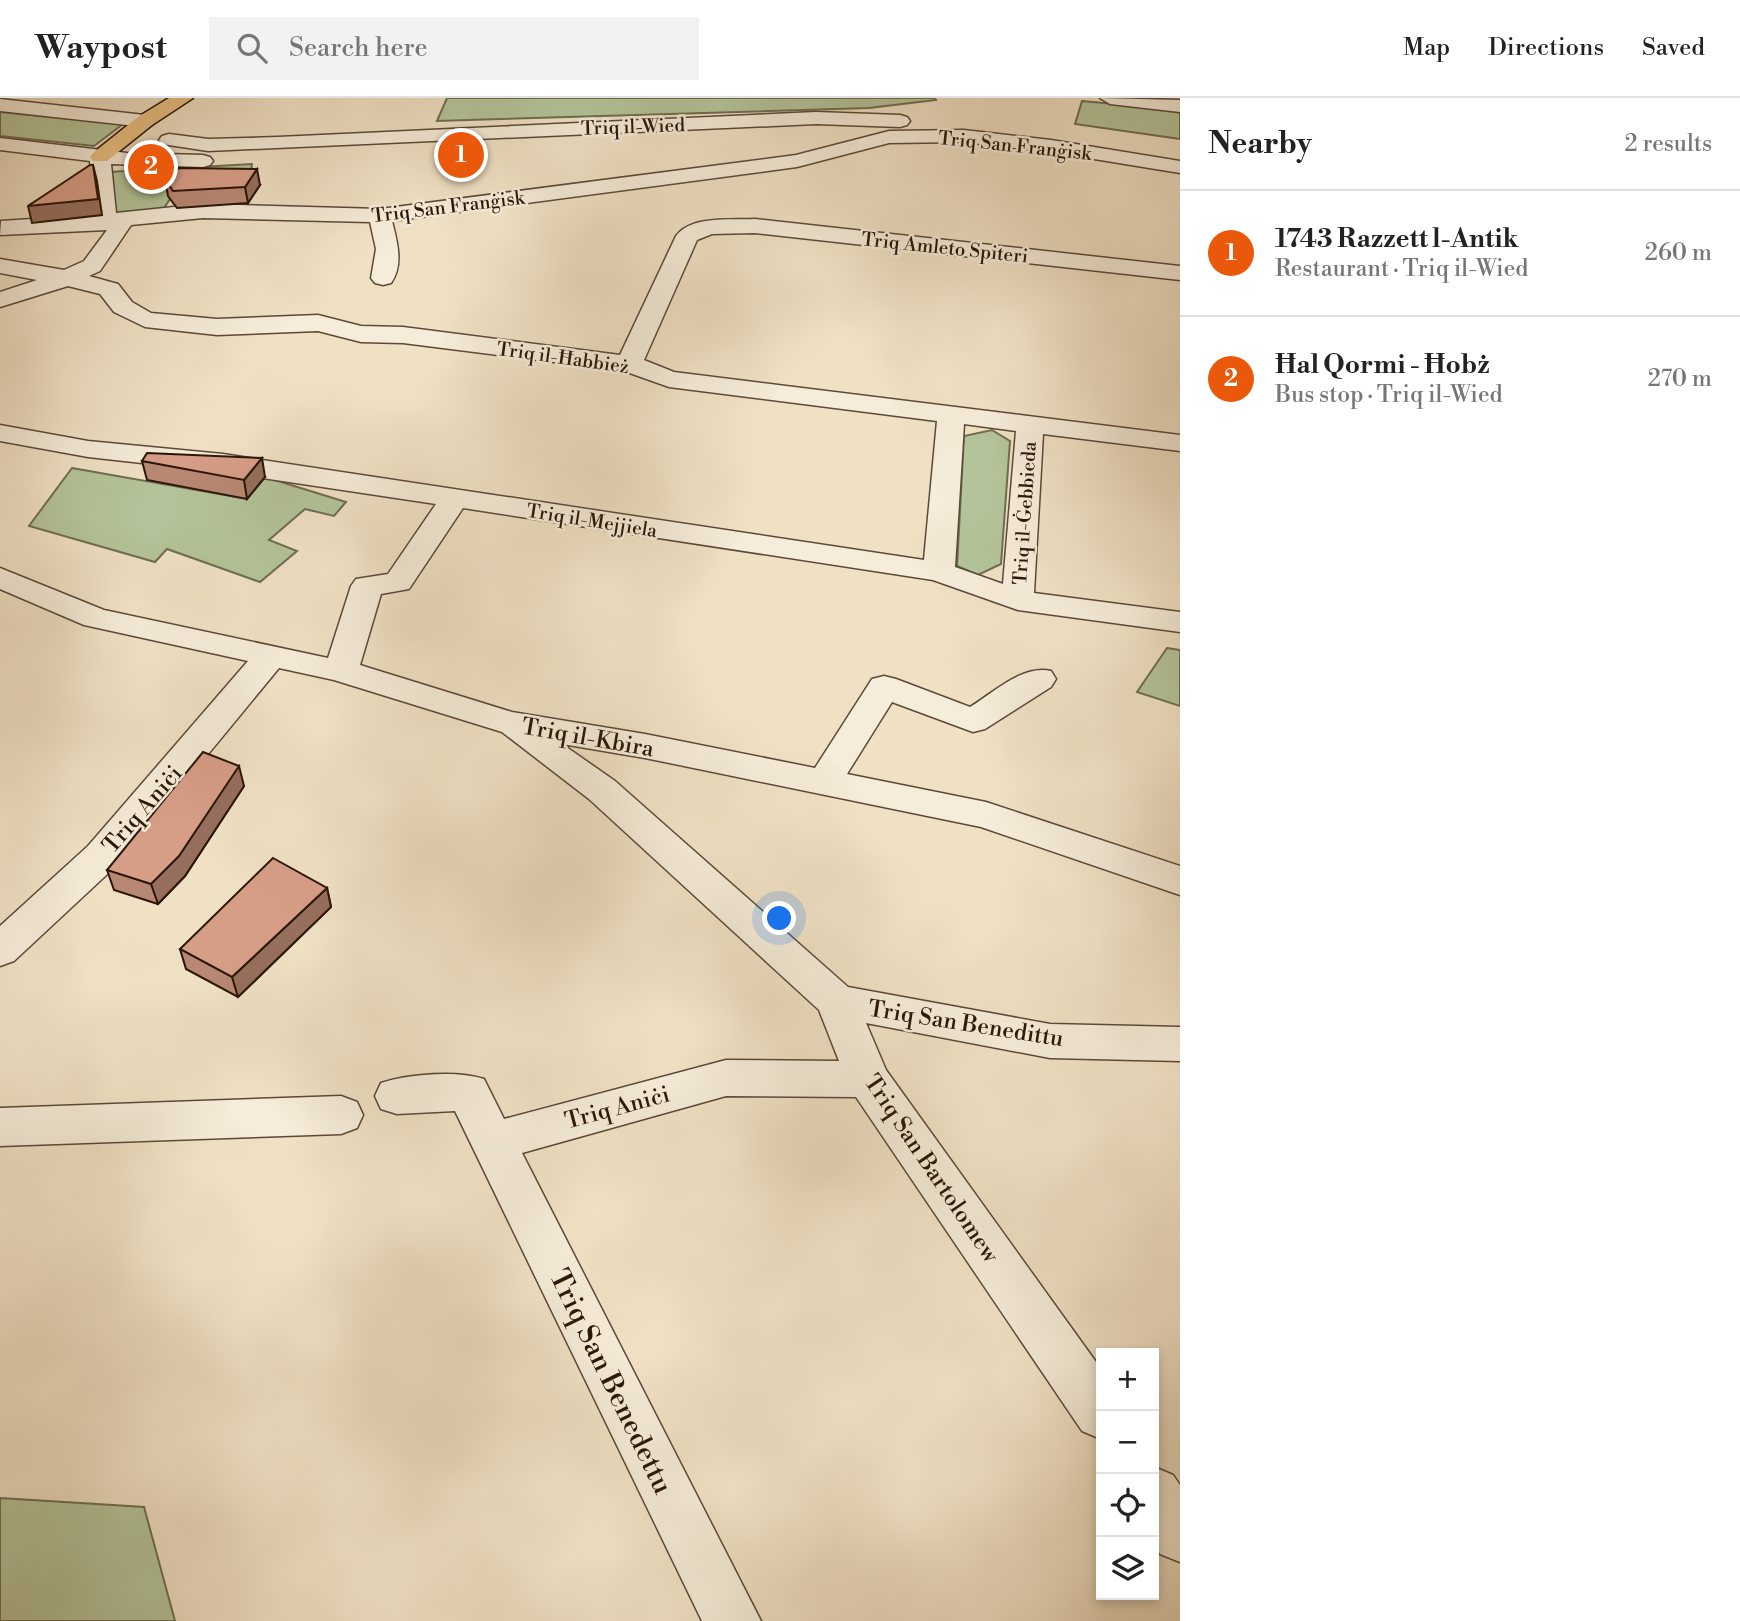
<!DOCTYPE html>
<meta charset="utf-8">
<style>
:root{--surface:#fff;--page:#f2f2f2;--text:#222;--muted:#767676;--line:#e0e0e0;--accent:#ea580c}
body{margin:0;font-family:"Libre Bodoni",serif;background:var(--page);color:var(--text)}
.controls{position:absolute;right:21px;bottom:21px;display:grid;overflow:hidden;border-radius:0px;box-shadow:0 4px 10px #0003}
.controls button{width:63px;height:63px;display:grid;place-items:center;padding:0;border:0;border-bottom:2px solid var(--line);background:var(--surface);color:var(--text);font:35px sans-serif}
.you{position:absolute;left:780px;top:821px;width:24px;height:24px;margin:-18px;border:5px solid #fff;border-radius:50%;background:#1a73e8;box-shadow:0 0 0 10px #1a73e833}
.badge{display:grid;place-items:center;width:46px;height:46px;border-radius:50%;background:var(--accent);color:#fff;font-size:23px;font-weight:700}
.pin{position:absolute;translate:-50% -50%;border:4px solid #fff;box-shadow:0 2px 7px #0006}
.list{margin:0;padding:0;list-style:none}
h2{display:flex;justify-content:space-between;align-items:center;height:91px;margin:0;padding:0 28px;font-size:30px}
h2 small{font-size:23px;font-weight:400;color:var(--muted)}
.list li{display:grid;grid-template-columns:46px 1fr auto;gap:21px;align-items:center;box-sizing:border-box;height:126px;padding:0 28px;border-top:2px solid var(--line)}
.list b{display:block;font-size:26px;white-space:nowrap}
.list p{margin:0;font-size:23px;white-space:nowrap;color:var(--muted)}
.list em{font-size:23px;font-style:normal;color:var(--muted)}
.icon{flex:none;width:38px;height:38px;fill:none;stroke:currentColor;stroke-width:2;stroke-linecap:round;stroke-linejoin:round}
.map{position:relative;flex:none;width:1180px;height:1523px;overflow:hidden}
header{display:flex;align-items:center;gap:42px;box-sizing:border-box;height:98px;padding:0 35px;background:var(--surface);border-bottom:2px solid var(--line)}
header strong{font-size:33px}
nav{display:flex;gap:38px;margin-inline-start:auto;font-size:24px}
.search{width:490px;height:63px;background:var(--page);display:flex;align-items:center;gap:18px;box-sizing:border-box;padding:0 24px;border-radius:0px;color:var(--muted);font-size:26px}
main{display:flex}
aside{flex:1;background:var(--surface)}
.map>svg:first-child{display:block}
</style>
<header>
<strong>Waypost</strong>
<div class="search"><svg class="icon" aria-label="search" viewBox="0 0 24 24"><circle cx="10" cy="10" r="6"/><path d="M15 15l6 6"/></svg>Search here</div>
<nav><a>Map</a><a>Directions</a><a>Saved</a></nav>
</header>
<main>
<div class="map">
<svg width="1180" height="1523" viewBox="0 0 1180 1523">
<rect width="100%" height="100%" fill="#f0e1c5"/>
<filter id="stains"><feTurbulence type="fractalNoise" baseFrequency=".00286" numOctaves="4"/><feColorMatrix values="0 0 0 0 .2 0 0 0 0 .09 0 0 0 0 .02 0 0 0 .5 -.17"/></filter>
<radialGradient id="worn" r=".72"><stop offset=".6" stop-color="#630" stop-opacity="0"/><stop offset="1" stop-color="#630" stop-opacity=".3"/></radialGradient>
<path fill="#b4c49a" stroke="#6f6d52" stroke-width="2" d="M447,0H935L936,2L869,10L437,23Z
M1082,3L1180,12V41L1075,26Z
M0,14L123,26L94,48L0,38Z
M252,66L250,80H184L162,113L112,118L109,74Z
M992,332L1010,343L1001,466L978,477L957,468L964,338Z
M72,370L247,401L265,379L346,404L334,418L305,411L269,442L297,453L260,484L167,451L155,464L29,428Z
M1167,550L1180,552V608L1137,594Z
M0,1400L144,1409L175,1523H0Z"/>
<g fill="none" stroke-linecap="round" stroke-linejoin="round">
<g stroke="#5c4938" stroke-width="3">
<path id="minor" d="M1100,0L1180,2V14L1110,6Z
M0,1L145,17L152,19L155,23L152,27L145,29L0,13Z
M816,14L900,17L907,19L910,23L907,27L900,29L816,26L208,53L162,46L159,42L162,38L169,36L208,41L278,39Z
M964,32L1051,42L1180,63V75L1051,54L964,44L889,45L797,69L392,123C397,143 404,167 391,185L383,187L375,185L371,180L376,151L370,124L203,120L131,127L100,173L89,178L118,186L132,204L151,215L217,221L318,217L361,228L403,229L620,257L676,138C691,117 732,122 755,121L1180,168V182L755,135L712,136L697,142L644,262L674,274L1180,337V353L1043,336L1034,495L1180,514V534L1018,512L933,482L463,410L409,491L381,496L360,567L512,614L645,636L815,670L872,581L884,578L896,581L970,609C993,595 1023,566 1051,573L1056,581L1051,589L985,631L973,634L892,604L847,676L986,704L1180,768V797L981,729L645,660L562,646L615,683L848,889L1050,926L1180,929V963L1050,960L866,925L886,972L1101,1271V1341L1082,1333L856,999L726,998L522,1055L761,1523H702L455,1013L397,1016L381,1011L375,998L381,985C408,976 457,972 484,981L504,1021L726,962L839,963L819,912L589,701L502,634L334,582L279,570L116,768L14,863L0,868V828L88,748L248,563L84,527L0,491V470L104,512L328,560L351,488L356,481L388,476L436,406L223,374L88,359L0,343V327L88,343L223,356L924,462L937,323L669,289L624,273L403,245L361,244L318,233L217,237L145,229L114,214L100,196L68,188L0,209V194L37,182L0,175V161L64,172L84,163L107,132L0,137L1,123L94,117L90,63L0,52V40L127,55L203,57L210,59L213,63L210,67L203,69L111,66L116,115L203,106L380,111L796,57L889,33ZM964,326L1016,333L1003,486L955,469Z
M341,998L357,1004L363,1017L357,1030L341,1036L0,1048V1010Z
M1154,1369L1173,1377L1180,1387V1464L1160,1456L1154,1445Z"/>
</g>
<g stroke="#2a1609" stroke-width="3">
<path id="major" d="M169,0H193L152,27L107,63H93L90,59L93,55L138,19Z"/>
</g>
<use href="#minor" fill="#f5ecd9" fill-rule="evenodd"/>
<use href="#major" fill="#e8c082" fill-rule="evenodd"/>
</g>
<path fill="#b98874" stroke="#2a1609" stroke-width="2" d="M165,81L260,87L248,105L177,110L168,98Z
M142,363L265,379L247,401L147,382Z
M244,688L185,778L158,806L114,792L107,772Z
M327,790L331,809L238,899L186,871L180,851Z"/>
<path fill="#966f5e" stroke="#2a1609" stroke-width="2" d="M93,67L97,83L102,117L32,125L28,108Z
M257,71L260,87L248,105L245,89Z
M262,360L265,379L247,401L244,382Z
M239,668L244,688L185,778L158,806L151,786Z
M327,790L331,809L238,899L232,879Z"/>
<path fill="#d79e87" stroke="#2a1609" stroke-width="2" d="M90,67H93L98,101L28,108Z
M179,70L257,71L245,89L173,93L165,81Z
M147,355L262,360L244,382L142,363Z
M203,654L239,668L179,758L151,786L107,772Z
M273,760L327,790L232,879L180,851Z"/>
<g text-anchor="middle" stroke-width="5" stroke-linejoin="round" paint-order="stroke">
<g font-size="19" fill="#2a1609" stroke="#f5ecd9">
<text transform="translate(633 28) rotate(-2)" y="7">Triq il-Wied</text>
<text transform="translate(1015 47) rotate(6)" y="7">Triq San Franġisk</text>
<text transform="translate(448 108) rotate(-7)" y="7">Triq San Franġisk</text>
<text transform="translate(945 149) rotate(6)" y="7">Triq Amleto Spiteri</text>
<text transform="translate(563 259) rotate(8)" y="7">Triq il-Ħabbież</text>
<text transform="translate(1024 415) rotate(-86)" y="7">Triq il-Ġebbieda</text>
<text transform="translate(592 422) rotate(9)" y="7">Triq il-Mejjiela</text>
</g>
<g font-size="23" fill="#2a1609" stroke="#f5ecd9">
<text transform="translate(588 639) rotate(10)" y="8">Triq il-Kbira</text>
<text transform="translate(142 711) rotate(-49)" y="8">Triq Aniċi</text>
<text transform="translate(966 925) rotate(9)" y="8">Triq San Benedittu</text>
<text transform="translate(617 1009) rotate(-15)" y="8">Triq Aniċi</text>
<text transform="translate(932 1070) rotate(56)" y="8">Triq San Bartolomew</text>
</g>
<g font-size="28" fill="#2a1609" stroke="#f5ecd9">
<text transform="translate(612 1283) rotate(64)" y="10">Triq San Benedettu</text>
</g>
</g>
<rect width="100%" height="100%" filter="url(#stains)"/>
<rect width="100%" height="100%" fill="url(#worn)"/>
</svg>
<div class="controls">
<button>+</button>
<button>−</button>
<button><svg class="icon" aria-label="locate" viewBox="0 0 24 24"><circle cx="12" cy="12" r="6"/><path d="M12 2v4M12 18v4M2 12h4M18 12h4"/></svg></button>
<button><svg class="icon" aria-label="layers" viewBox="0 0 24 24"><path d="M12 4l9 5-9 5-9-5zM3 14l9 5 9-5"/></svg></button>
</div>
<div class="you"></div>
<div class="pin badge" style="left:461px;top:57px">1</div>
<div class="pin badge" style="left:151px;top:69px">2</div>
</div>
<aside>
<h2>Nearby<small>2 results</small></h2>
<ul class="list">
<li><span class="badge">1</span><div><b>1743 Razzett l-Antik</b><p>Restaurant · Triq il-Wied</p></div><em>260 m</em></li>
<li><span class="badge">2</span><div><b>Ħal Qormi - Ħobż</b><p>Bus stop · Triq il-Wied</p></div><em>270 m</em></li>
</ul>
</aside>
</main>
